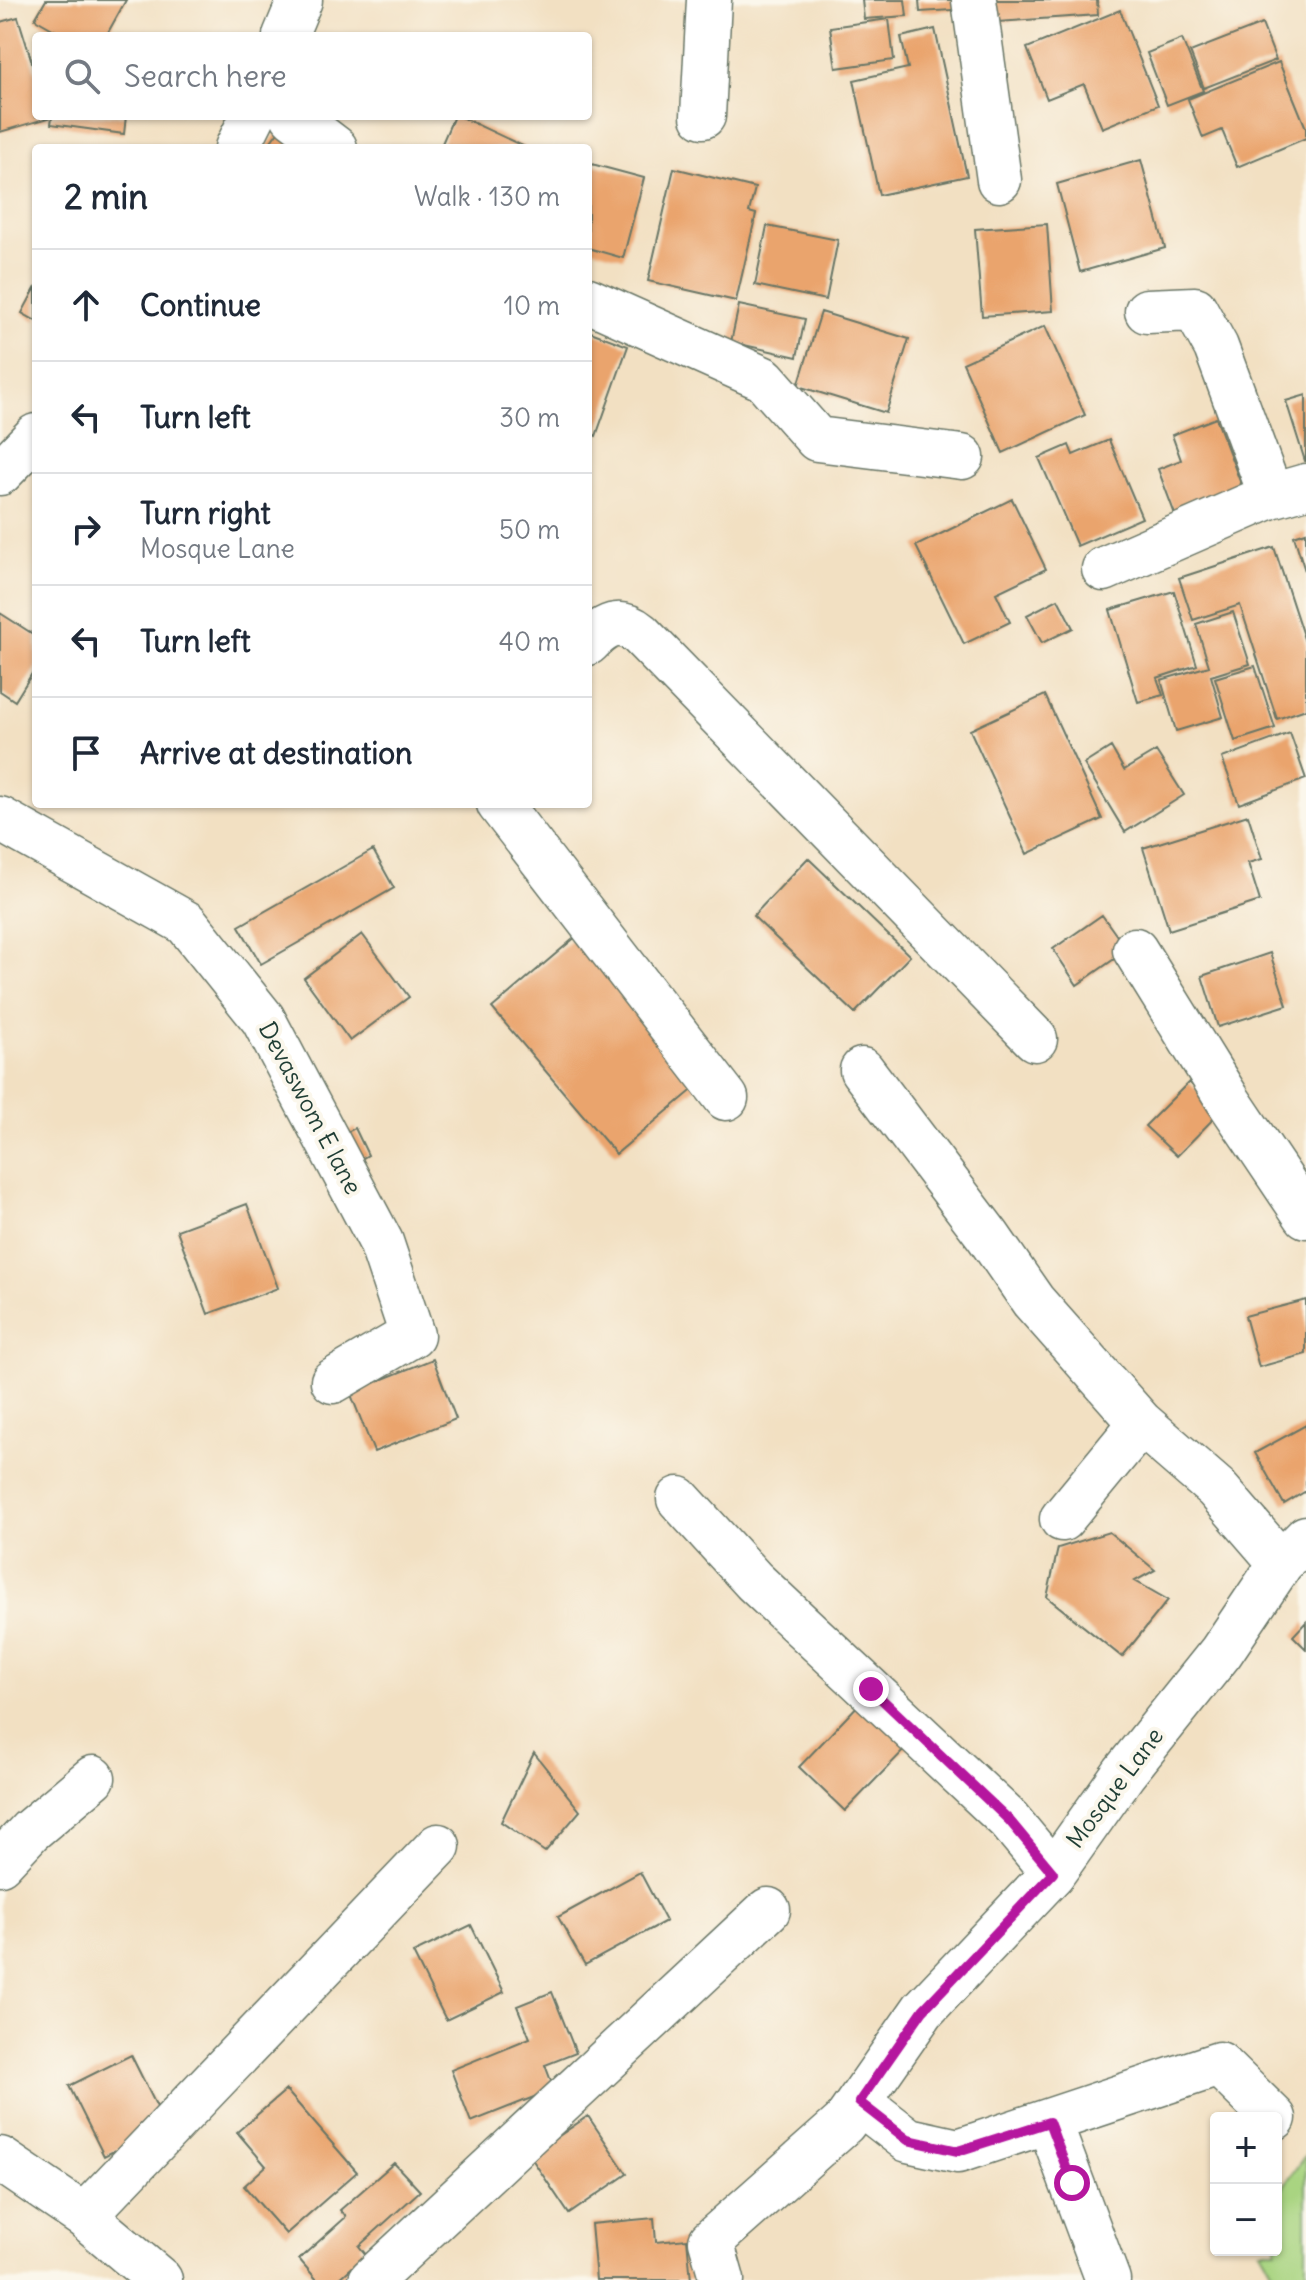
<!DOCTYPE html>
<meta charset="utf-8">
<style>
:root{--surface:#fff;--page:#f2f2f3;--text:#1f2937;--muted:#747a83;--line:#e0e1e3}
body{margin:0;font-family:Delius,sans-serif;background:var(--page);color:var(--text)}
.controls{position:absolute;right:24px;bottom:24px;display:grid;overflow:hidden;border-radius:8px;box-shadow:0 2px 6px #0004}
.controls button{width:72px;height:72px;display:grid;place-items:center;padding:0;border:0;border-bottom:2px solid var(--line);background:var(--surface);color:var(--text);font:40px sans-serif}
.stop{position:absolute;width:24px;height:24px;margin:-18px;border:6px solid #b5179e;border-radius:50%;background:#fff}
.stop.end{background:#b5179e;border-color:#fff;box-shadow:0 2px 8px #0008}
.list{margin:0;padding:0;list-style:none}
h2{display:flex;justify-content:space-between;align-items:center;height:104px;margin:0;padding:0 32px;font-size:34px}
h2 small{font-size:26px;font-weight:400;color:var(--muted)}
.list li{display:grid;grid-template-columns:52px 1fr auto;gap:24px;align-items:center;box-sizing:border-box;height:112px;padding:0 32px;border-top:2px solid var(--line)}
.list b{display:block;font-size:30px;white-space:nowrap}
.list p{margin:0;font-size:26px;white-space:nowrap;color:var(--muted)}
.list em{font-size:26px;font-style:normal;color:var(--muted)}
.icon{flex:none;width:44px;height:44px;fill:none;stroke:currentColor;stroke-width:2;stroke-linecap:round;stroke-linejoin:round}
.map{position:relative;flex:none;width:1306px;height:2280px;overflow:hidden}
.search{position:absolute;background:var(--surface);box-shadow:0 2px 6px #0004;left:32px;top:32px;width:560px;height:88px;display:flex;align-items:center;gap:20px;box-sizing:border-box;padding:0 28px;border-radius:8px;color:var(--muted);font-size:30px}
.panel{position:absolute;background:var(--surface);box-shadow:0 2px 6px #0004;left:32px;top:144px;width:560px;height:664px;border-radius:8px}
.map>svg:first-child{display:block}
</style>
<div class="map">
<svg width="1306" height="2280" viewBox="0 0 1306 2280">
<rect width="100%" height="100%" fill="#fbf7ec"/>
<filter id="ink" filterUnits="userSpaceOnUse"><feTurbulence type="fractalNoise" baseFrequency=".0125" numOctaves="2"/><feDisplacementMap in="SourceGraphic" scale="16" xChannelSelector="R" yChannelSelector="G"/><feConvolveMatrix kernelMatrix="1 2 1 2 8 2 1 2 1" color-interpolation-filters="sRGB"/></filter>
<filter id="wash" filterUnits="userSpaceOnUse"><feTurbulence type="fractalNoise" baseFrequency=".006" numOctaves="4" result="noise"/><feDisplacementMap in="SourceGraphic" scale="32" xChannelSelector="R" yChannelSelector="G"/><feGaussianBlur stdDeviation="1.8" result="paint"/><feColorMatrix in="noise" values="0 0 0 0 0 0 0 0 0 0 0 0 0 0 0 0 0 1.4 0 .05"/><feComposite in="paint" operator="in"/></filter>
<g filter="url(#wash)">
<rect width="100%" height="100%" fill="#f2e0c2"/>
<path fill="#a9d481" stroke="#64885a" stroke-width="2" d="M1306,2154V2280H1277L1260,2250H1276V2197Z"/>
<g id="blocks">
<path fill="#eaa46d" d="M46,0H126L106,36H65L35,19Z
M862,0H905L907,16L864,19Z
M919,0H968V9L920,12Z
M980,0H1097L1098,15L982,23Z
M1120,10L1158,105L1102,128L1084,84L1047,99L1027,48Z
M18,17L36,75V116H126L124,134L51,124L52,117L0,132V22Z
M889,19L894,60L836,68L830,27Z
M1262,24L1276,60L1204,88L1190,52Z
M935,29L967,176L879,195L854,80L908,68L901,37Z
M1182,39L1203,91L1167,105L1147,53Z
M1279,62L1306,128V138L1237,167L1222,130L1203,138L1188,99Z
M454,116H459L527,148H440Z
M283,125L309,148H266Z
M1141,160L1165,248L1080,272L1057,184Z
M588,163L644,178L623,258L588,248Z
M674,168L755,188L749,212L756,214L736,301L648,281Z
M1047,224L1053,311L982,316L975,229Z
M767,226L838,240L826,300L755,285Z
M36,287V321L22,313Z
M739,305L805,319L797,357L731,342Z
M821,312L909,339L886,413L798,386Z
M1045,326L1085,415L1003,453L963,363Z
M588,331L628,346L596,436L588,433Z
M1306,395V461H1305L1286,401Z
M1216,418L1247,500L1179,525L1158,469L1181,460L1172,435Z
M1109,440L1142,518L1077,546L1039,458L1069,445L1073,455Z
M1012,499L1046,569L996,593L1010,622L964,644L916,546Z
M1306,532V571H1305L1294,536Z
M1274,547L1306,645V709L1277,719L1240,605L1193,620L1179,578Z
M1174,591L1197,665L1157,678L1163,695L1138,702L1110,610Z
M1058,599L1073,628L1042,643L1027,615Z
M1233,612L1250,664L1211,676L1223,717L1176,731L1161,680L1209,666L1196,624Z
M0,613L36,636V667L15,701L0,691Z
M1255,666L1275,728L1235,741L1215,678Z
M1045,695L1102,819L1027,854L970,730Z
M1290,733L1306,779L1239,804L1222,758Z
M1111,747L1124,770L1156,751L1184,795L1125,832L1084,764Z
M1248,815L1262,859L1248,863L1260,901L1169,930L1143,848Z
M373,850L394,888L261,964L239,926Z
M808,858L910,956L855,1013L753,916Z
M1102,915L1127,950L1077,985L1053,949Z
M362,934L409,997L350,1041L304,978Z
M578,935L702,1082L616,1154L492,1008Z
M1270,953L1287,1005L1218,1027L1202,976Z
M1189,1082L1220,1112L1177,1156L1145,1126Z
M355,1128L368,1155L354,1163L341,1135Z
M247,1204L278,1288L208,1314L177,1230Z
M1306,1300V1354L1259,1367L1245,1316Z
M433,1359L456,1419L374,1452L350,1392Z
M1306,1425V1491L1284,1504L1255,1453Z
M1109,1532L1155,1570L1135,1581L1168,1600L1122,1657L1047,1597L1058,1548Z
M1306,1622V1649L1293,1636Z
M864,1699L910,1744L845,1811L799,1767Z
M534,1753L580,1811L545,1852L501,1822Z
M640,1872L666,1921L585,1965L558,1917Z
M471,1925L504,1992L446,2020L413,1953Z
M552,1992L576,2053L545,2065L554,2089L471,2122L451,2070L530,2038L517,2006Z
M131,2055L166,2125L104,2156L69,2086Z
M286,2090L357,2172L286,2234L244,2186L266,2166L237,2132Z
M588,2116L627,2174L569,2214L530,2156Z
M394,2163L420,2191L359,2246L366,2255L338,2280H317L299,2259L346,2217L340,2210Z
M654,2218L656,2242L687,2239L691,2280H596L591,2224Z"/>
</g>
</g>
<g filter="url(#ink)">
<use href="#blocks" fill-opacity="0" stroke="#697666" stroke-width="2"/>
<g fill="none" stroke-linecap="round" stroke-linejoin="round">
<g stroke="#697666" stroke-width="47">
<path id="minor" d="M974,0L999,180
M285,36L300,0
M293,116L335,148
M703,116L709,0
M237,148L253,116
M588,300L764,379L817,439L962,457
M1147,311L1195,309L1216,347L1271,496
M0,473L36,436
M1104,569L1271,496L1306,486
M588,643C604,626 619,617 640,634L1035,1039
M499,804L726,1098
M0,819L186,923L263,1019L381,1242L412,1335L333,1381
M1135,950L1228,1100L1306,1216
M862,1070L988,1236L1033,1301L1141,1423L1216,1488L1281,1563
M679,1499L754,1581L1009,1820L1053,1873
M1062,1519L1141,1423
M0,1863L30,1831L93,1778
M859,2102L908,2140L958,2151L1219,2064L1274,2118
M1049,2122L1108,2280
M0,2159L84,2216L160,2280
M84,2216L438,1846
M371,2280L768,1910
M722,2280L711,2241L844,2123L923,2010L1053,1873L1124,1773L1221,1652L1281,1563L1306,1538"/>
</g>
<use href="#minor" stroke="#fff" stroke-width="44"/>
</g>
</g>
<g fill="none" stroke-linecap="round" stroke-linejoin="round" filter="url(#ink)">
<path stroke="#b5179e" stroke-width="10" d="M871,1689L1009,1820L1053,1873L923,2010L859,2102L908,2140L958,2151L1049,2122L1072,2183"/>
</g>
<g text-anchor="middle" stroke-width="8" stroke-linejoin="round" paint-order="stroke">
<g font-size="24" fill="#1f3d34" stroke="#fbf7ec">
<text transform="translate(310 1108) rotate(62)" y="8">Devaswom E lane</text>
<text transform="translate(1115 1788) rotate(-53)" y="8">Mosque Lane</text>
</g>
</g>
</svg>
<div class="controls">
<button>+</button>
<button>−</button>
</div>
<div class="stop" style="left:1072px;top:2183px"></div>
<div class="stop end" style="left:871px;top:1689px"></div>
<div class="search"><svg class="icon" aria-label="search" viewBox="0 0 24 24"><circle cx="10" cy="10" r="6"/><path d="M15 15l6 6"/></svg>Search here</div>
<section class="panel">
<h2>2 min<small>Walk · 130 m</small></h2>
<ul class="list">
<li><svg class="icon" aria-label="ahead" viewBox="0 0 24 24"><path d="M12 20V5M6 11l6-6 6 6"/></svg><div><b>Continue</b></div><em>10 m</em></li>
<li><svg class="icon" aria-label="left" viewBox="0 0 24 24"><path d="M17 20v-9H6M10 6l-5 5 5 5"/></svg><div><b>Turn left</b></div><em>30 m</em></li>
<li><svg class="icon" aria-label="right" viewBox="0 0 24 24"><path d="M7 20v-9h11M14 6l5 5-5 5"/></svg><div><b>Turn right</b><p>Mosque Lane</p></div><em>50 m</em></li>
<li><svg class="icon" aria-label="left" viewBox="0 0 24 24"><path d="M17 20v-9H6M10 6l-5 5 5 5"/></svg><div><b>Turn left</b></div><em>40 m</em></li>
<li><svg class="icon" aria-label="arrive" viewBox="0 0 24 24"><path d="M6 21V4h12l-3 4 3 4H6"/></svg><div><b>Arrive at destination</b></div></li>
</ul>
</section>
</div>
